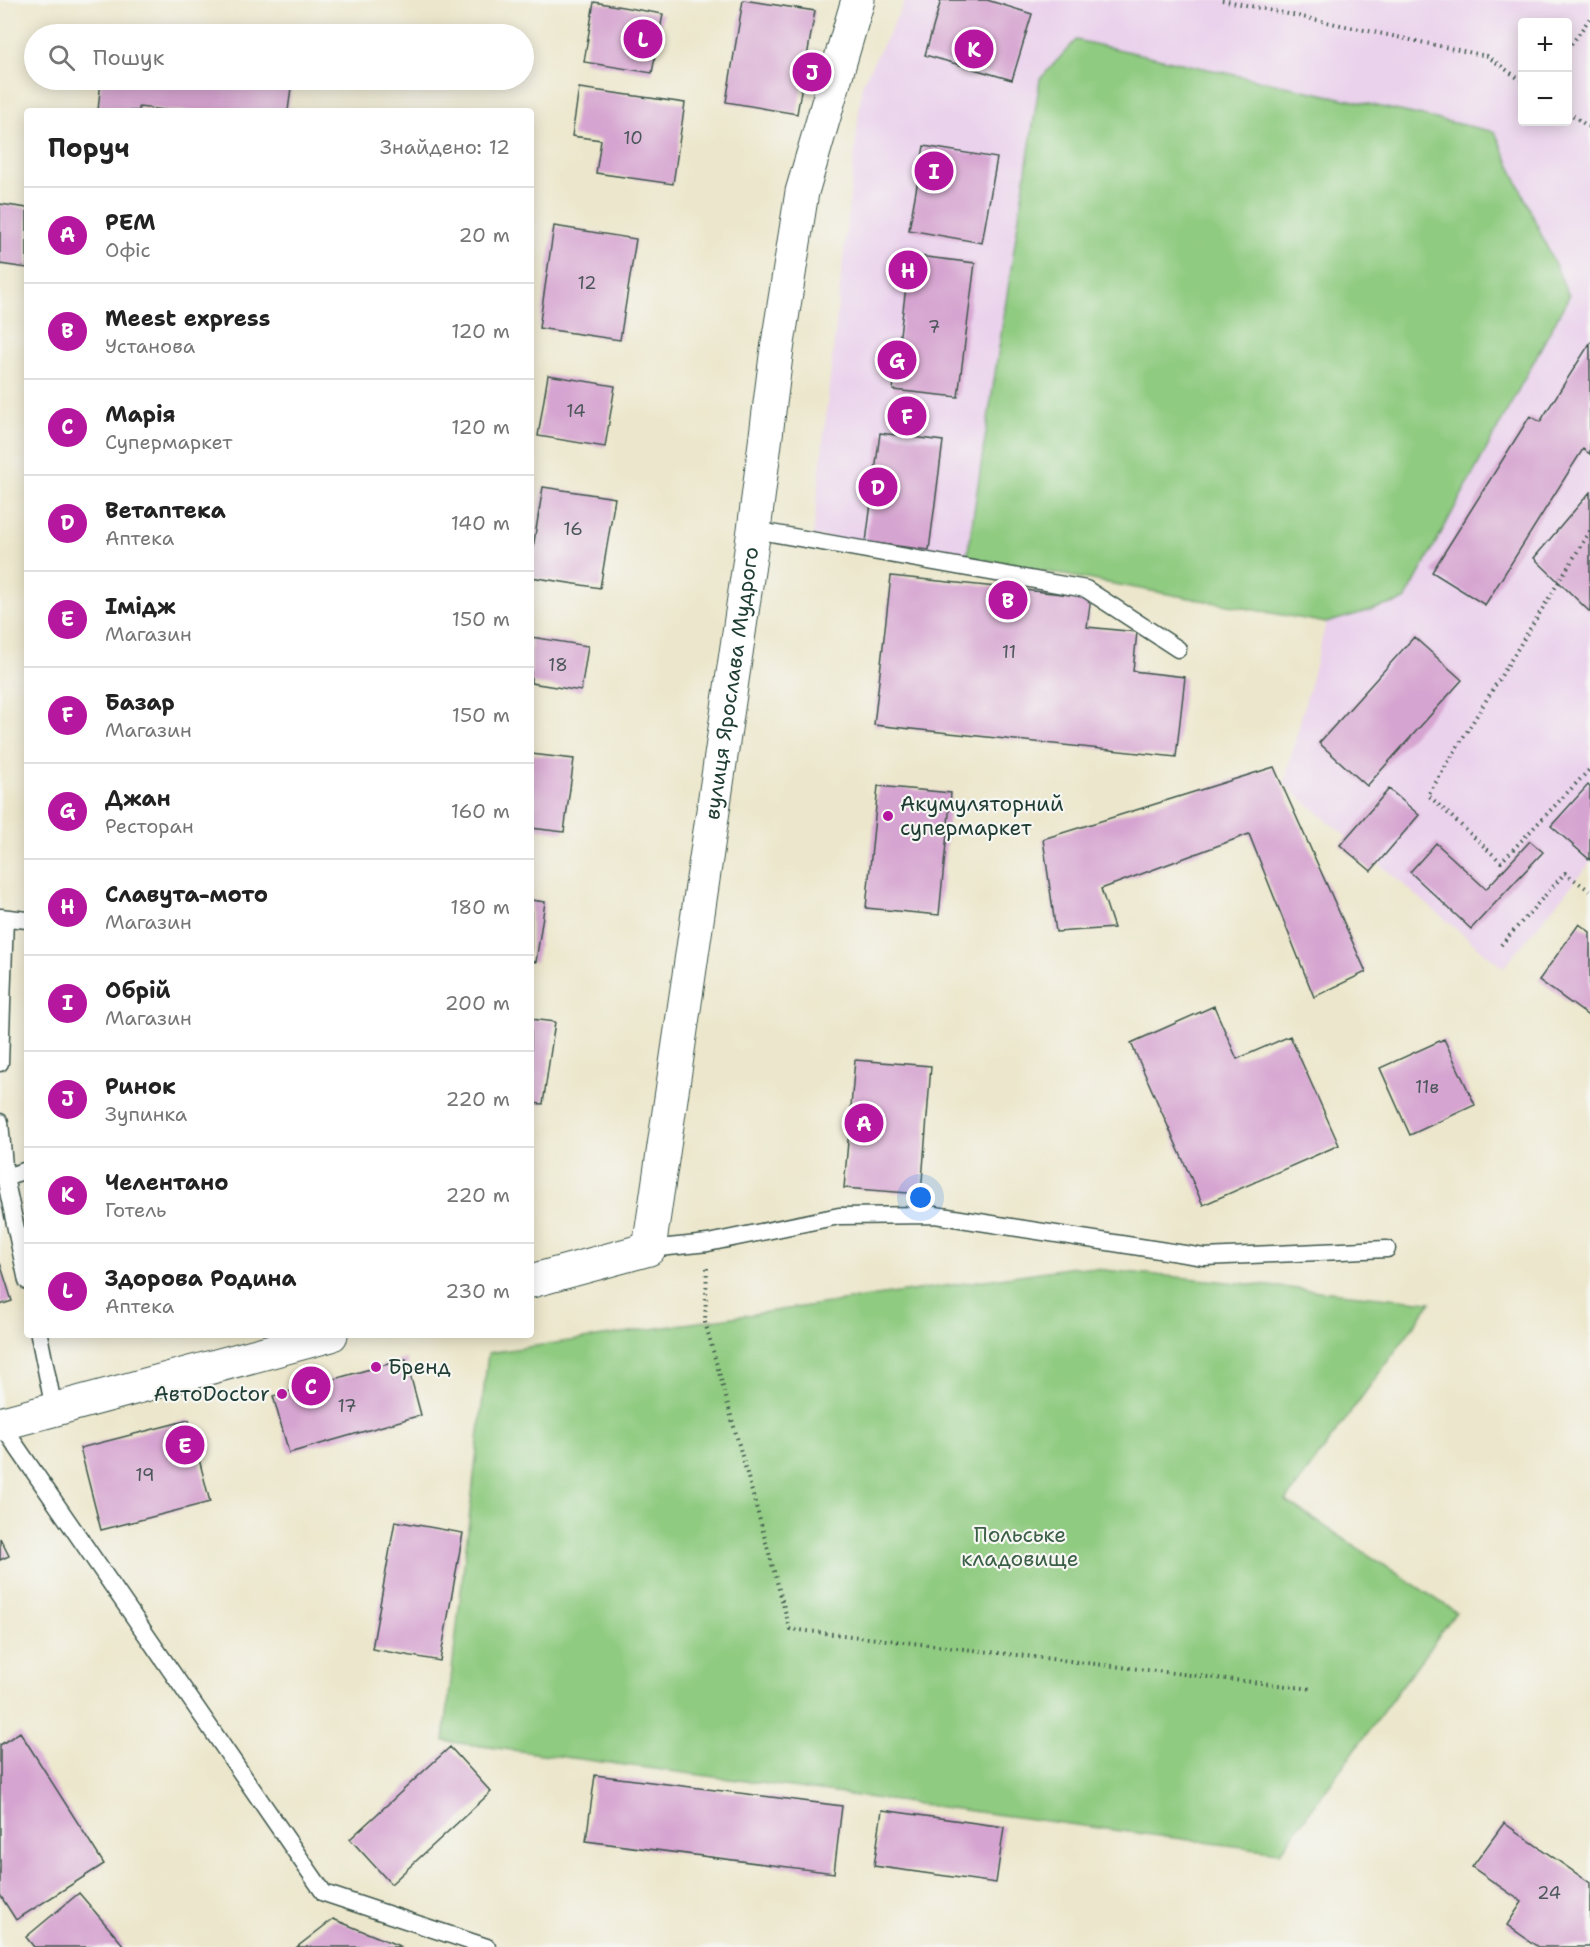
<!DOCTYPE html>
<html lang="uk">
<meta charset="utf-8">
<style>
:root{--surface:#fff;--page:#f2f2f2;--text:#222;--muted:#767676;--line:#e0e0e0;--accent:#b5179e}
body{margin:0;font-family:"Shantell Sans",sans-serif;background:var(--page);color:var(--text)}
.controls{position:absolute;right:18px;top:18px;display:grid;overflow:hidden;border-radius:6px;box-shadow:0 3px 15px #0003}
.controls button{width:54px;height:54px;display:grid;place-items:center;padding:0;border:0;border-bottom:2px solid var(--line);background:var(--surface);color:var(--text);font:30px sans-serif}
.you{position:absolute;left:921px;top:1198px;width:21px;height:21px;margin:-15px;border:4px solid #fff;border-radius:50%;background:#1a73e8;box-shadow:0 0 0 9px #1a73e833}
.badge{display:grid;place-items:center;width:39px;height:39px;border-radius:50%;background:var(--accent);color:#fff;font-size:20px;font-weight:700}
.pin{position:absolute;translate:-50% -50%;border:3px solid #fff;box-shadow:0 2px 6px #0006}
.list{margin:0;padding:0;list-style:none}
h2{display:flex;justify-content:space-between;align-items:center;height:78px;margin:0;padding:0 24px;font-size:26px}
h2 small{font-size:20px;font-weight:400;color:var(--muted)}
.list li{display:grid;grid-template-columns:39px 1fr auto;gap:18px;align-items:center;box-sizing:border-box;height:96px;padding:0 24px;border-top:2px solid var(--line)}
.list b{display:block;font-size:22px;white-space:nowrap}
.list p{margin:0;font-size:20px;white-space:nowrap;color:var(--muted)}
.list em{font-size:20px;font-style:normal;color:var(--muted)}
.icon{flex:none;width:33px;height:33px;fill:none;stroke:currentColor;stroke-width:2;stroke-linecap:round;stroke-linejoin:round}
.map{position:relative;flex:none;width:1590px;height:1947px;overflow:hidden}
.search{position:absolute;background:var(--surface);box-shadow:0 3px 15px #0003;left:24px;top:24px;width:510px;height:66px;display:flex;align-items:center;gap:15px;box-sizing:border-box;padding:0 21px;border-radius:33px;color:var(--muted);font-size:22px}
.panel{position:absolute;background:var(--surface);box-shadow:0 3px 15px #0003;left:24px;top:108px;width:510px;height:1230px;border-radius:6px}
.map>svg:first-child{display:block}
</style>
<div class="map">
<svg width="1590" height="1947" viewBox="0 0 1590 1947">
<rect width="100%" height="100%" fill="#f6f6f2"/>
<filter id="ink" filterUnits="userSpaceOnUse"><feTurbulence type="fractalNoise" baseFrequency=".0167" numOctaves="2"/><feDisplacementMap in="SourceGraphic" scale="12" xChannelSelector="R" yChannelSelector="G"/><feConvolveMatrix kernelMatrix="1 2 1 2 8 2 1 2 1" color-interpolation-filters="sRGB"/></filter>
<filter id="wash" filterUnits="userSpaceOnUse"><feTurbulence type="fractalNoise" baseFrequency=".008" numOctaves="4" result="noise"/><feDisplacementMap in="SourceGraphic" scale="24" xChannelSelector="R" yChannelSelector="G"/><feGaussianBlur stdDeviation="1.35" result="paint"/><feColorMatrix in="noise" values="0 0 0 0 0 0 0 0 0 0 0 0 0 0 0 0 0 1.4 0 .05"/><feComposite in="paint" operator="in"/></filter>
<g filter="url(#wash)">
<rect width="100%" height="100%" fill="#ece7cc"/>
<path fill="#ead1ec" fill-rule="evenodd" d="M906,0H1590V863L1503,968L1284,784L1326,623L1405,600L1040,79L967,557L813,536L862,84ZM1522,22H1568V122H1522Z"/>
<path fill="#8fcb80" stroke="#57845a" stroke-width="1.5" d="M1076,40L1495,132L1569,296L1405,600L1326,623L967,557L1040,79Z
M1074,1267L1431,1302L1286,1501L1456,1612L1280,1852L444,1741L488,1353Z"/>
<g id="blocks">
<path fill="#d6a4d0" d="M743,0L815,11L797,114L726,102Z
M941,0H987L1032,14L1012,80L925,55Z
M594,2L663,14L652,73L584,62Z
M101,80H292L288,111H173L139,107V111H98Z
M579,88L685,103L673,184L596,173L601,140L572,136Z
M924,146L997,158L982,243L909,230Z
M0,204L27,208V268L0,264Z
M554,226L636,239L620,340L539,328Z
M910,255L975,263L958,397L893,390Z
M1590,343V454L1583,449L1485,605L1432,572L1530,416L1540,422Z
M548,375L615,386L605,447L538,436Z
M880,433L943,441L929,550L866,542Z
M543,487L615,498L600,588L531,577V560Z
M1590,492V612L1534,558Z
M891,576L1091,597L1087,627L1137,632L1133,671L1185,677L1176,757L874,725Z
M531,637L588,646L581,691L531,683Z
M1414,637L1462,680L1367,786L1319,743Z
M531,754L574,759L564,832L531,828Z
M1274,767L1366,972L1314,997L1249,834L1101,889L1114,928L1056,932L1043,839Z
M1588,785L1590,787V860L1551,826Z
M878,786L951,793L939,915L866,908Z
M1389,789L1419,815L1371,871L1340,845Z
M1530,841L1543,852L1471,929L1410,872L1436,843L1486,889Z
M531,900L545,902L536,962L531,961Z
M1579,924L1590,932V1017L1539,980Z
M1214,1006L1237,1059L1290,1036L1339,1145L1203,1205L1131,1043Z
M531,1019L555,1022L543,1104L531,1103Z
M1444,1039L1475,1105L1410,1135L1380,1068Z
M855,1060L931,1066L921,1194L844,1188Z
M0,1263L12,1301L0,1305Z
M406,1359L421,1415L289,1453L273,1396Z
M189,1420L210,1502L101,1530L80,1448Z
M395,1521L463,1533L440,1661L372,1649Z
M0,1538L9,1556L0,1560Z
M20,1732L104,1864L16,1920L0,1895V1745Z
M450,1747L491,1792L391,1884L350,1839Z
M595,1775L842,1806L834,1873L586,1841Z
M882,1810L1004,1827L996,1883L874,1866Z
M1504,1823L1590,1883V1947H1538L1507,1925L1522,1902L1472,1867Z
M79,1893L125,1947H34L26,1937Z
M333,1919L402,1947H297Z"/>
</g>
</g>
<g filter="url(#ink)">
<use href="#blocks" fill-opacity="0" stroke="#3e564b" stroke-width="1.5"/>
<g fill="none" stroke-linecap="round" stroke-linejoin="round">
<g stroke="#3e564b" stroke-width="19">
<path id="service" d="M754,530L1086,589L1178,649
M0,917L27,920
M0,1063L5,918
M0,1122L5,1177
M27,1170L5,1177L27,1281
M649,1249L708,1243L839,1216L935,1215L1204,1257L1387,1249
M39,1335L54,1409
M1,1424L324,1893L487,1947"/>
</g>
<g stroke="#3e564b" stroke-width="35">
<g id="tertiary">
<path id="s1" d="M531,1281L649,1249L754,530L776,356L802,192L858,0"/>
<path d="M0,1424L331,1335"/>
</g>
</g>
<path stroke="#3e564b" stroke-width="4" stroke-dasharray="1.5 4.5" stroke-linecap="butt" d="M1222,0L1487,56L1522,81
M1568,49L1590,18
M1568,112L1590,128
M1590,531L1428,795L1501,862L1590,769
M1501,945L1565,873L1590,891
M707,1268L705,1322L790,1629L1313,1689"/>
<use href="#service" stroke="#fff" stroke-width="16"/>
<use href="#tertiary" stroke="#fff" stroke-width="33"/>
</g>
</g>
<g fill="#b5179e" stroke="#f6f6f2" stroke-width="2">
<circle cx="888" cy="816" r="6"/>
<circle cx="376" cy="1367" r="6"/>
<circle cx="282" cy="1394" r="6"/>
</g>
<g text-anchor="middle" stroke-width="4.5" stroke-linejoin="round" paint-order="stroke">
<g font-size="18" fill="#4d575b">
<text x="633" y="144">10</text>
<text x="587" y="289">12</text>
<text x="934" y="333">7</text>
<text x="576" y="417">14</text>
<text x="573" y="535">16</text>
<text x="1009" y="658">11</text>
<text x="558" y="671">18</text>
<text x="1427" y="1093">11в</text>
<text x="347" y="1412">17</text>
<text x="145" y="1481">19</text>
<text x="1549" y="1899">24</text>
</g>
<g font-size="21" fill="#1f3d34" stroke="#f6f6f2">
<text dy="7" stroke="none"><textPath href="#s1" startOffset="694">вулиця Ярослава Мудрого</textPath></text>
</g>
<g font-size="21" fill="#1f3d34" stroke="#f6f6f2" text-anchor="start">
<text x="900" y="811">Акумуляторний<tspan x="900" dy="24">супермаркет</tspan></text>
<text x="388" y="1374">Бренд</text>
<text x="270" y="1401" text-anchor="end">АвтоDoctor</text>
</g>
<g font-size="21" fill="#3b6047" stroke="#f6f6f2">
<text x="1020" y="1542">Польське<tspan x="1020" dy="24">кладовище</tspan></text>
</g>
</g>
</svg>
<div class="controls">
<button>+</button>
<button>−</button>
</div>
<div class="you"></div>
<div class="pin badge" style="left:864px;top:1123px">A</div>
<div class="pin badge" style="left:1008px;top:600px">B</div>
<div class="pin badge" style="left:311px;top:1386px">C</div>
<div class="pin badge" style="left:878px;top:487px">D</div>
<div class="pin badge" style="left:185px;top:1445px">E</div>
<div class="pin badge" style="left:907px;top:416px">F</div>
<div class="pin badge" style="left:897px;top:360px">G</div>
<div class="pin badge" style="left:908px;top:270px">H</div>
<div class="pin badge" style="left:934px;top:171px">I</div>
<div class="pin badge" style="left:812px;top:72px">J</div>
<div class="pin badge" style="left:974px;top:49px">K</div>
<div class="pin badge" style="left:643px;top:39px">L</div>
<div class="search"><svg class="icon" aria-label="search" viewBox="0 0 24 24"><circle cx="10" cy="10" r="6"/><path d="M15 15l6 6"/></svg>Пошук</div>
<section class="panel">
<h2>Поруч<small>Знайдено: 12</small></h2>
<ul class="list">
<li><span class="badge">A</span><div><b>РЕМ</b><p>Офіс</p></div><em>20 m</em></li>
<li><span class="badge">B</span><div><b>Meest express</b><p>Установа</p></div><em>120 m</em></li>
<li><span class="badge">C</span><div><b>Марія</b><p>Супермаркет</p></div><em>120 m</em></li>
<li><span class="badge">D</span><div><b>Ветаптека</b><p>Аптека</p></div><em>140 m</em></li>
<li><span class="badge">E</span><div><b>Імідж</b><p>Магазин</p></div><em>150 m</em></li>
<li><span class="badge">F</span><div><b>Базар</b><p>Магазин</p></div><em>150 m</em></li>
<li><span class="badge">G</span><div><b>Джан</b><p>Ресторан</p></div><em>160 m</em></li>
<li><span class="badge">H</span><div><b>Славута-мото</b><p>Магазин</p></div><em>180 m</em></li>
<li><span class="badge">I</span><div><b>Обрій</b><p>Магазин</p></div><em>200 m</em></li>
<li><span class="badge">J</span><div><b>Ринок</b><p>Зупинка</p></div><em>220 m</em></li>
<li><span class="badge">K</span><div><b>Челентано</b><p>Готель</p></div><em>220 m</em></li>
<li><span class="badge">L</span><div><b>Здорова Родина</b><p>Аптека</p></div><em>230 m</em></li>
</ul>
</section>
</div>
